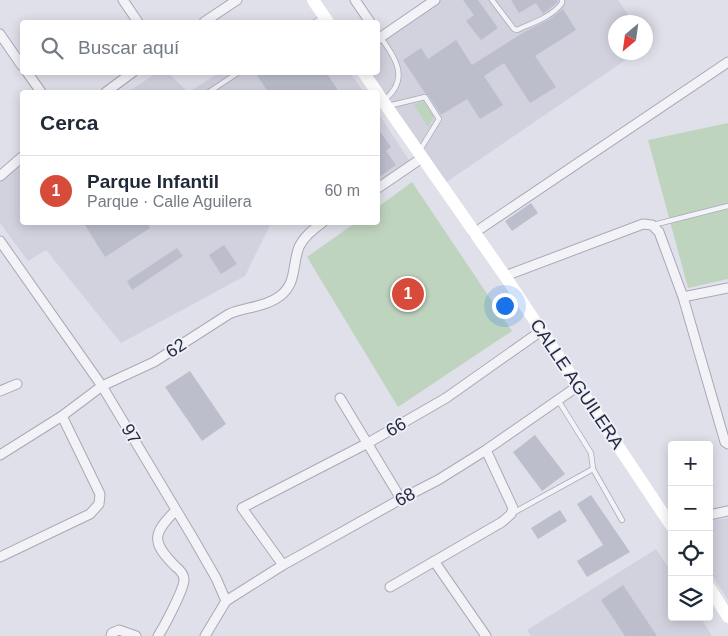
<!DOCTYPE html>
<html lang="es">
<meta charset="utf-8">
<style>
:root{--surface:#fff;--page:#f6f6f7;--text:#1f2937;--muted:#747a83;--line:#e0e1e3;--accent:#d74b3b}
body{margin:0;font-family:Arial,sans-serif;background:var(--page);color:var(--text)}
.controls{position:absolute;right:15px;bottom:15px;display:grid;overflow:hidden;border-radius:5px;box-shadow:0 2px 12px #0003}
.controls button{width:45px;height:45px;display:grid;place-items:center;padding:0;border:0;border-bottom:1px solid var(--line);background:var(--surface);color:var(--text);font:25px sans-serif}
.compass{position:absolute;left:608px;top:15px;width:45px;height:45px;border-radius:50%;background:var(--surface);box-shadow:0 2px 12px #0003;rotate:209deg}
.you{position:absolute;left:504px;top:305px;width:18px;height:18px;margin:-12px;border:4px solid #fff;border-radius:50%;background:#1a73e8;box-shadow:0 0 0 8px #1a73e833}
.badge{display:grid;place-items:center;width:32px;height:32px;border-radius:50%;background:var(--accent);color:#fff;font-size:16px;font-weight:700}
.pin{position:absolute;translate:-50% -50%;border:2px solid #fff;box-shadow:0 1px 5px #0006}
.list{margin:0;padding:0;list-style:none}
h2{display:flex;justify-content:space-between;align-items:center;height:65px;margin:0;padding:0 20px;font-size:21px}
h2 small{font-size:16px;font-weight:400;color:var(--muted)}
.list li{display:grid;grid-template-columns:32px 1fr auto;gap:15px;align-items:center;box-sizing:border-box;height:70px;padding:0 20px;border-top:1px solid var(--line)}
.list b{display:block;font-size:19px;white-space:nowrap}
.list p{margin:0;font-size:16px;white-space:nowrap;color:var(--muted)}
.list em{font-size:16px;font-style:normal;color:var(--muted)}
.icon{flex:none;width:28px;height:28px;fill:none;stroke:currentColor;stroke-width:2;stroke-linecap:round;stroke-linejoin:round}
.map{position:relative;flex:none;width:728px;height:636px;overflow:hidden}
.search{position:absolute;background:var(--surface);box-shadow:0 2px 12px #0003;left:20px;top:20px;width:360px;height:55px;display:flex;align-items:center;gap:12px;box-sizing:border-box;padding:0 18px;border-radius:5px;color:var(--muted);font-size:19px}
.panel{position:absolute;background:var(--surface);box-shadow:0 2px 12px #0003;left:20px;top:90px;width:360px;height:135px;border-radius:5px}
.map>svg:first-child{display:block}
</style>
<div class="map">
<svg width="728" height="636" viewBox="0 0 728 636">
<rect width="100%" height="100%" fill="#dfe0e9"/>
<path fill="#d1d2de" d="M436,0H618L633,22H616V52L636,53L445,183L367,73L378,72V38Z
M158,72L168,73L188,92H128Z
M220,72L350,73L364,92H189Z
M378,113L411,163L378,183Z
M22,165V222L271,223L245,276L121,343L46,250L28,261L0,223V181Z
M728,518V600L709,570V521Z
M656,549L672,573V617H700L712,636H531L527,630Z"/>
<path fill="#bfd4bf" d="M423,101L434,116L428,127L414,105Z
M728,123V279L688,288L648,140Z
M412,182L512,331L398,407L307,257L355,223L378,222V207Z"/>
<path fill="#bcbecc" d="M463,0H478L498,28L481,40L466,21L474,15Z
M511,0H557L558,2L543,14L536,3L519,13Z
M563,9L576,30L535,56L556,87L530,103L504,63L484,76L503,105L480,119L467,99L441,115L428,95L425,93L403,60L421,48L428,59L456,40L472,65L526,31L550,19Z
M255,72H326L339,92H268Z
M378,129L391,147L386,151L396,165L378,178Z
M531,203L538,213L512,231L505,221Z
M83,222H147L150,228L105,257Z
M224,245L237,264L221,274L209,255Z
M177,248L183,256L132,290L127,281Z
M190,371L226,424L202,441L165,387Z
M535,435L565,474L542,491L513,452Z
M591,495L630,552L587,577L577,561L603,545L577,504Z
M560,510L567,521L538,539L531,528Z
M623,585L657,636H625L601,600Z"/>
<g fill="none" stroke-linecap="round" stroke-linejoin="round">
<g stroke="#a8a9b7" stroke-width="6">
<path id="lane" d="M492,0L514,29L517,30C532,23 552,17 562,3V0
M315,22L323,17
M381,38C396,58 410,80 384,100
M209,92L239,72
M388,106L425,97L439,119L420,150
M653,225L728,206
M593,469L622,520
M513,513L593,469L591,453L558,400"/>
</g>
<g stroke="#a8a9b7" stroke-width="11">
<path id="street" d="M123,0L138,22
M355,0L370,22
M204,22L237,0
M0,34L22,66
M378,39L435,0
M27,72L41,92
M106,92L133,72
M0,176L22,157
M378,188L422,158
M474,233L728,62
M0,241L102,386L193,538L216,578L226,601
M505,276L643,224L652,225L659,232L683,297L725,442L728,444
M683,297L728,288
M0,391L17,384
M340,398L401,499
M0,455L62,416L102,386L154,362L229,314C245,307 266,307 280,296C297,283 292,265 299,247C304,236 314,229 323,222
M709,515L728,511
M0,557L90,514L99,504L100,494L62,416
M434,561L486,636
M283,565L242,508L368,443L446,398L541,331
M390,587L502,522L511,514L513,508L486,450
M111,636L112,633L119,630L136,636
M158,636C164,627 184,589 184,580C184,574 180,570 176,567C150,541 153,534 176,510
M205,636L226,601L283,565L401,499L438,480L486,450L578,386"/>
</g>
<use href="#lane" stroke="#f2f2f7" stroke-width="4.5"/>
<use href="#street" stroke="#f2f2f7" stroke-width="9"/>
<path stroke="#fff" stroke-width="12" d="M313,0L328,22
M363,72L377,92
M378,94L505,276L672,527
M709,587L728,617"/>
</g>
<g text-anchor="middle" stroke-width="4" stroke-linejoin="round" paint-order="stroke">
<g font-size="18" fill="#272942" stroke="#eef0f7">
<text transform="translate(176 348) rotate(-33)" y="6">62</text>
<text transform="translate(577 384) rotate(56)" y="6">CALLE AGUILERA</text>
<text transform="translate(396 427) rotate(-30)" y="6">66</text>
<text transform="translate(131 434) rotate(59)" y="6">97</text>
<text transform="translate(405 497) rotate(-28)" y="6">68</text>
</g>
</g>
</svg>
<div class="controls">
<button>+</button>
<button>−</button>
<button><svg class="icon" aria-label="locate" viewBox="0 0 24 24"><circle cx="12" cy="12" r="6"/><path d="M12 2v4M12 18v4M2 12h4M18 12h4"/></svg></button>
<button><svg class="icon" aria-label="layers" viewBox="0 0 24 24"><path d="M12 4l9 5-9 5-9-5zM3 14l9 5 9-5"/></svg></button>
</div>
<svg class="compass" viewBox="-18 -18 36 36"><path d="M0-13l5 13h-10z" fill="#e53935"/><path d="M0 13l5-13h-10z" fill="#747a83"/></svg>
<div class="you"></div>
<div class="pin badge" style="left:408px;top:294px">1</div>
<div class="search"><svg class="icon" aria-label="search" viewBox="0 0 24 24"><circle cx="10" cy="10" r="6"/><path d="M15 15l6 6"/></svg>Buscar aquí</div>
<section class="panel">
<h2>Cerca<small></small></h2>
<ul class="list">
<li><span class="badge">1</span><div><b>Parque Infantil</b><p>Parque · Calle Aguilera</p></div><em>60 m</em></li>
</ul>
</section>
</div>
